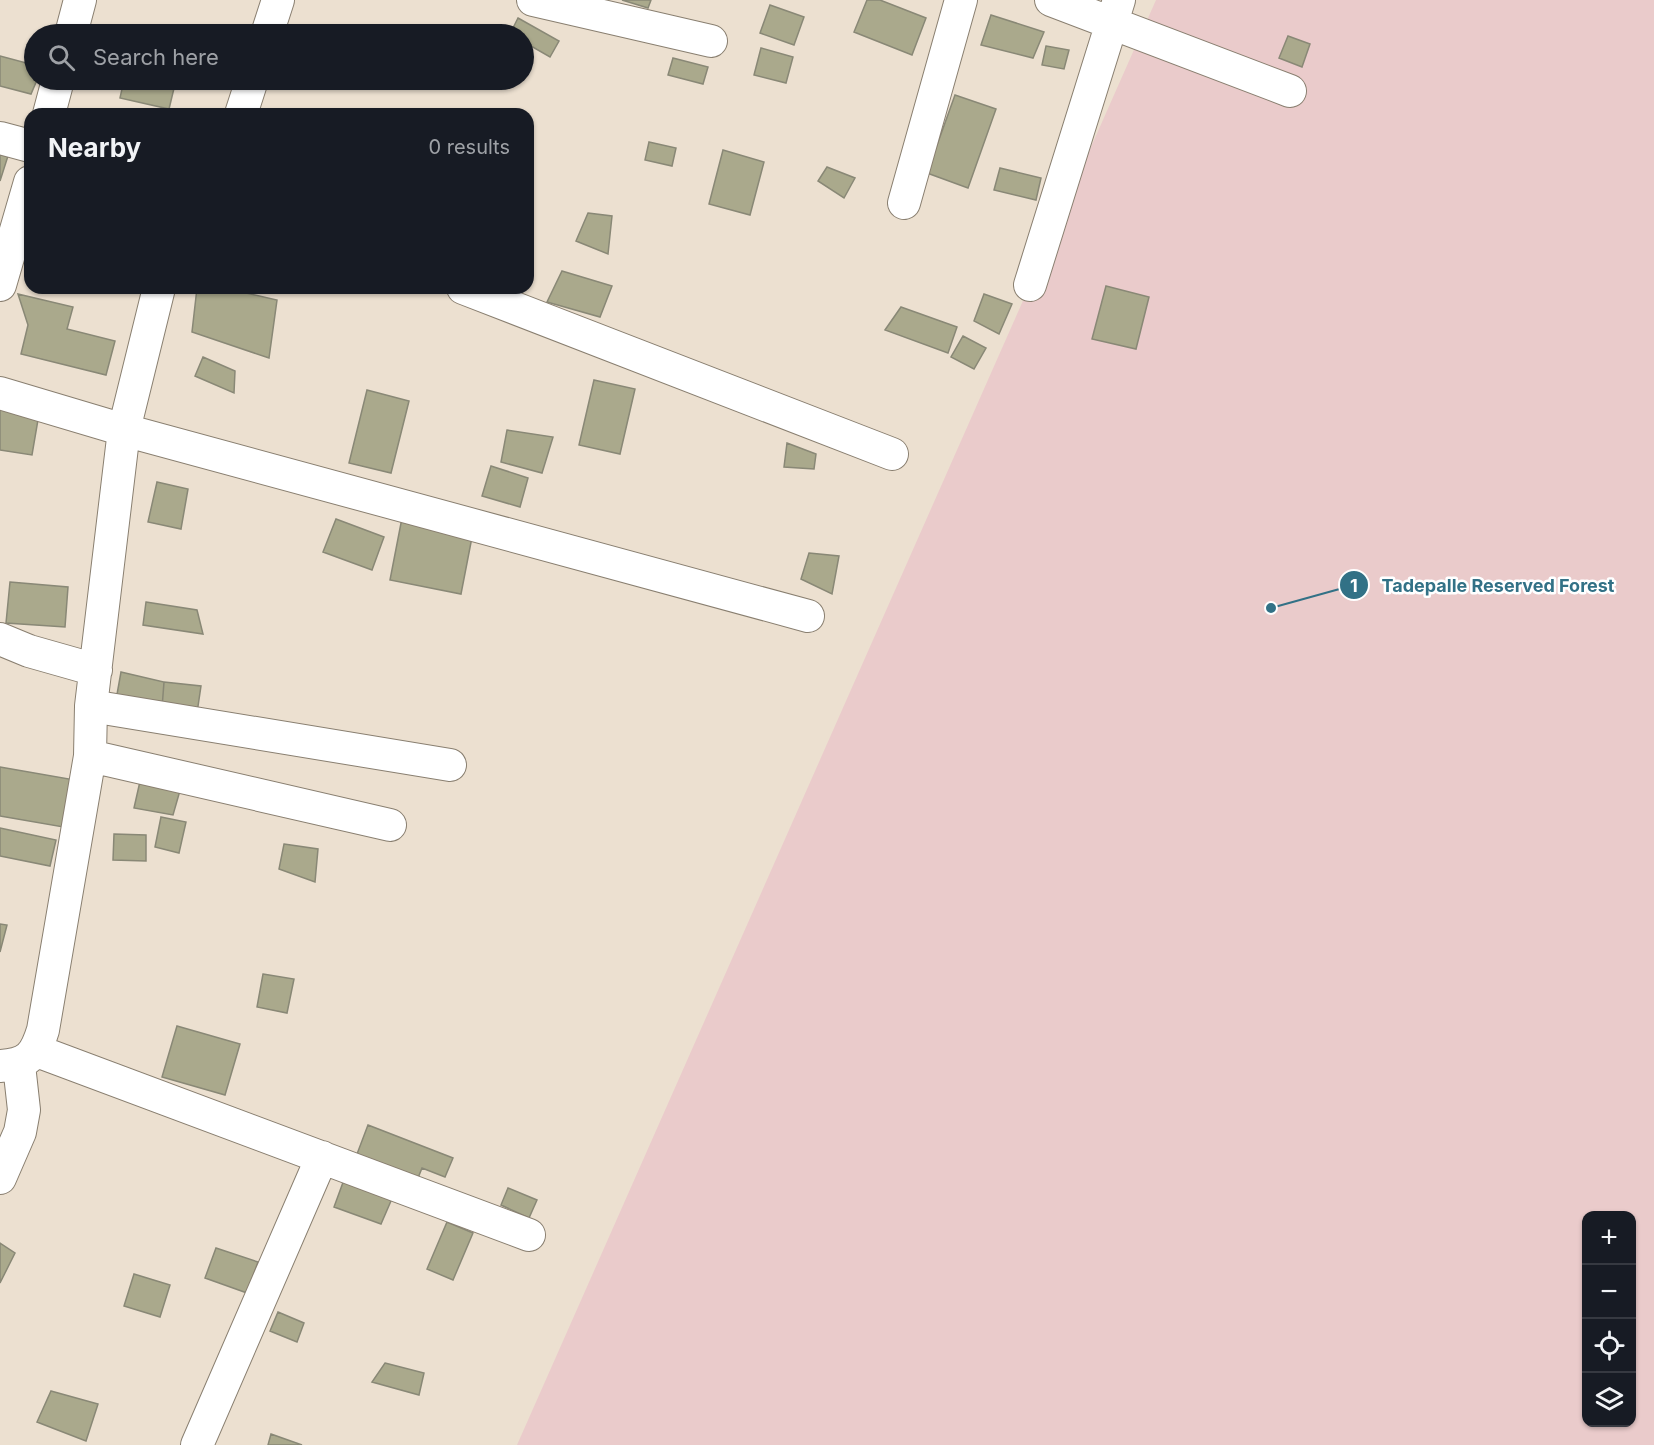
<!DOCTYPE html>
<meta charset="utf-8">
<style>
:root{--surface:#171b24;--page:#242831;--text:#f1f3f6;--muted:#9ea1a6;--line:#363941}
body{margin:0;font-family:Inter,sans-serif;background:var(--page);color:var(--text)}
.controls{position:absolute;right:18px;bottom:18px;display:grid;overflow:hidden;border-radius:12px;box-shadow:0 2px 4px #0004}
.controls button{width:54px;height:54px;display:grid;place-items:center;padding:0;border:0;border-bottom:2px solid var(--line);background:var(--surface);color:var(--text);font:30px sans-serif}
.list{margin:0;padding:0;list-style:none}
h2{display:flex;justify-content:space-between;align-items:center;height:78px;margin:0;padding:0 24px;font-size:26px}
h2 small{font-size:20px;font-weight:400;color:var(--muted)}
.icon{flex:none;width:33px;height:33px;fill:none;stroke:currentColor;stroke-width:2;stroke-linecap:round;stroke-linejoin:round}
.map{position:relative;flex:none;width:1654px;height:1445px;overflow:hidden}
.search{position:absolute;background:var(--surface);box-shadow:0 2px 4px #0004;left:24px;top:24px;width:510px;height:66px;display:flex;align-items:center;gap:15px;box-sizing:border-box;padding:0 21px;border-radius:33px;color:var(--muted);font-size:22px}
.panel{position:absolute;background:var(--surface);box-shadow:0 2px 4px #0004;left:24px;top:108px;width:510px;height:186px;border-radius:18px}
.map>svg:first-child{display:block}
</style>
<div class="map">
<svg width="1654" height="1445" viewBox="0 0 1654 1445">
<rect width="100%" height="100%" fill="#ece0d0"/>
<path fill="#eacbcb" fill-rule="evenodd" d="M1156,0H1654V1445H517ZM1586,1216H1632V1422H1586Z"/>
<path fill="#aaa98c" stroke="#898876" stroke-width="1.5" d="M622,0H651L648,8Z
M867,0H880L926,18L912,55L854,32Z
M770,5L804,17L794,45L760,33Z
M991,15L1044,32L1033,58L981,45Z
M518,18L559,41L550,57L524,42V34H510Z
M1288,36L1310,44L1302,67L1279,58Z
M1046,46L1069,50L1064,69L1042,65Z
M761,48L793,57L786,83L754,75Z
M0,56L34,65V80H37L31,94L0,86Z
M673,58L708,67L703,84L668,75Z
M124,80H176L169,109L120,98Z
M955,95L996,109L968,188L927,173Z
M649,142L676,148L672,166L645,160Z
M723,150L764,162L750,215L709,204Z
M0,155L8,156L0,181Z
M827,167L855,178L844,198L818,181Z
M1000,168L1041,178L1036,200L994,190Z
M588,213L612,216L608,254L576,241Z
M562,271L612,286L600,317L547,302Z
M1106,286L1149,297L1136,349L1092,339Z
M197,288H224L277,300L269,358L192,332Z
M18,294L73,307L67,329L115,341L106,375L21,354L28,325Z
M984,294L1012,304L999,334L974,321Z
M901,307L957,327L948,353L885,330Z
M963,336L986,348L974,369L951,357Z
M203,357L235,371L234,393L195,376Z
M594,380L635,389L620,454L579,445Z
M367,390L409,401L391,473L349,463Z
M0,408L39,414L32,455L0,450Z
M507,430L553,437L542,473L501,462Z
M787,443L816,454L814,469L784,467Z
M491,466L528,478L520,507L482,496Z
M157,482L188,489L181,529L148,522Z
M402,518L473,532L461,594L390,580Z
M336,519L384,537L372,570L323,552Z
M809,553L839,556L832,594L801,579Z
M10,582L68,587L65,627L6,623Z
M146,602L197,610L203,634L143,625Z
M121,672L164,682L162,708L116,700Z
M164,682L201,686L197,713L162,708Z
M0,767L75,780L69,828L0,816Z
M141,777L181,787L173,815L134,808Z
M161,817L186,822L179,853L155,847Z
M0,828L56,840L50,866L0,856Z
M114,834L146,835V861L113,860Z
M284,844L318,849L315,882L279,869Z
M0,924L7,925L0,952Z
M263,974L294,979L287,1013L257,1007Z
M177,1026L240,1044L225,1095L162,1077Z
M368,1125L453,1158L445,1177L422,1168L418,1178L357,1154Z
M345,1177L394,1194L381,1224L334,1207Z
M508,1188L537,1200L529,1218L501,1205Z
M447,1222L473,1233L453,1280L427,1269Z
M0,1243L15,1253L0,1283Z
M216,1248L258,1262L247,1293L205,1278Z
M134,1274L170,1285L160,1317L124,1306Z
M278,1312L304,1323L297,1342L270,1331Z
M385,1363L424,1373L419,1395L372,1382Z
M51,1391L98,1404L86,1441L37,1422Z
M271,1434L302,1445H268Z"/>
<g fill="none" stroke-linecap="round" stroke-linejoin="round">
<g stroke="#897f70" stroke-width="34">
<path id="street" d="M533,0L711,41
M1051,0L1290,91
M71,34L80,0
M267,34L278,0
M49,114L58,80
M241,114L252,80
M0,138L30,146
M904,203L961,0
M0,285L30,182
M1030,285L1119,0
M159,288L124,430L808,616
M463,288L892,454
M0,393L124,430L91,706L90,756L43,1030C35,1056 28,1064 0,1066
M0,639L29,651L96,670
M91,706L450,765
M90,756L390,825
M37,1051L529,1235
M0,1178L20,1132L24,1110L19,1065
M197,1445L322,1157"/>
</g>
<use href="#street" stroke="#fff" stroke-width="32"/>
</g>
<path fill="none" stroke="#327186" stroke-width="2" d="M1271 608L1354 585"/>
<g fill="#327186" stroke="#fff" stroke-width="2">
<circle cx="1271" cy="608" r="6"/>
<circle cx="1354" cy="585" r="15"/>
</g>
<g font-size="18" text-anchor="middle" font-weight="bold" fill="#fff">
<text x="1354" y="592">1</text>
</g>
<g font-size="18" text-anchor="middle" font-weight="bold" fill="#327186" stroke="#fff" stroke-width="5" stroke-linejoin="round" paint-order="stroke">
<text x="1498" y="592">Tadepalle Reserved Forest</text>
</g>
</svg>
<div class="controls">
<button>+</button>
<button>−</button>
<button><svg class="icon" aria-label="locate" viewBox="0 0 24 24"><circle cx="12" cy="12" r="6"/><path d="M12 2v4M12 18v4M2 12h4M18 12h4"/></svg></button>
<button><svg class="icon" aria-label="layers" viewBox="0 0 24 24"><path d="M12 4l9 5-9 5-9-5zM3 14l9 5 9-5"/></svg></button>
</div>
<div class="search"><svg class="icon" aria-label="search" viewBox="0 0 24 24"><circle cx="10" cy="10" r="6"/><path d="M15 15l6 6"/></svg>Search here</div>
<section class="panel">
<h2>Nearby<small>0 results</small></h2>
<ul class="list">
</ul>
</section>
</div>
